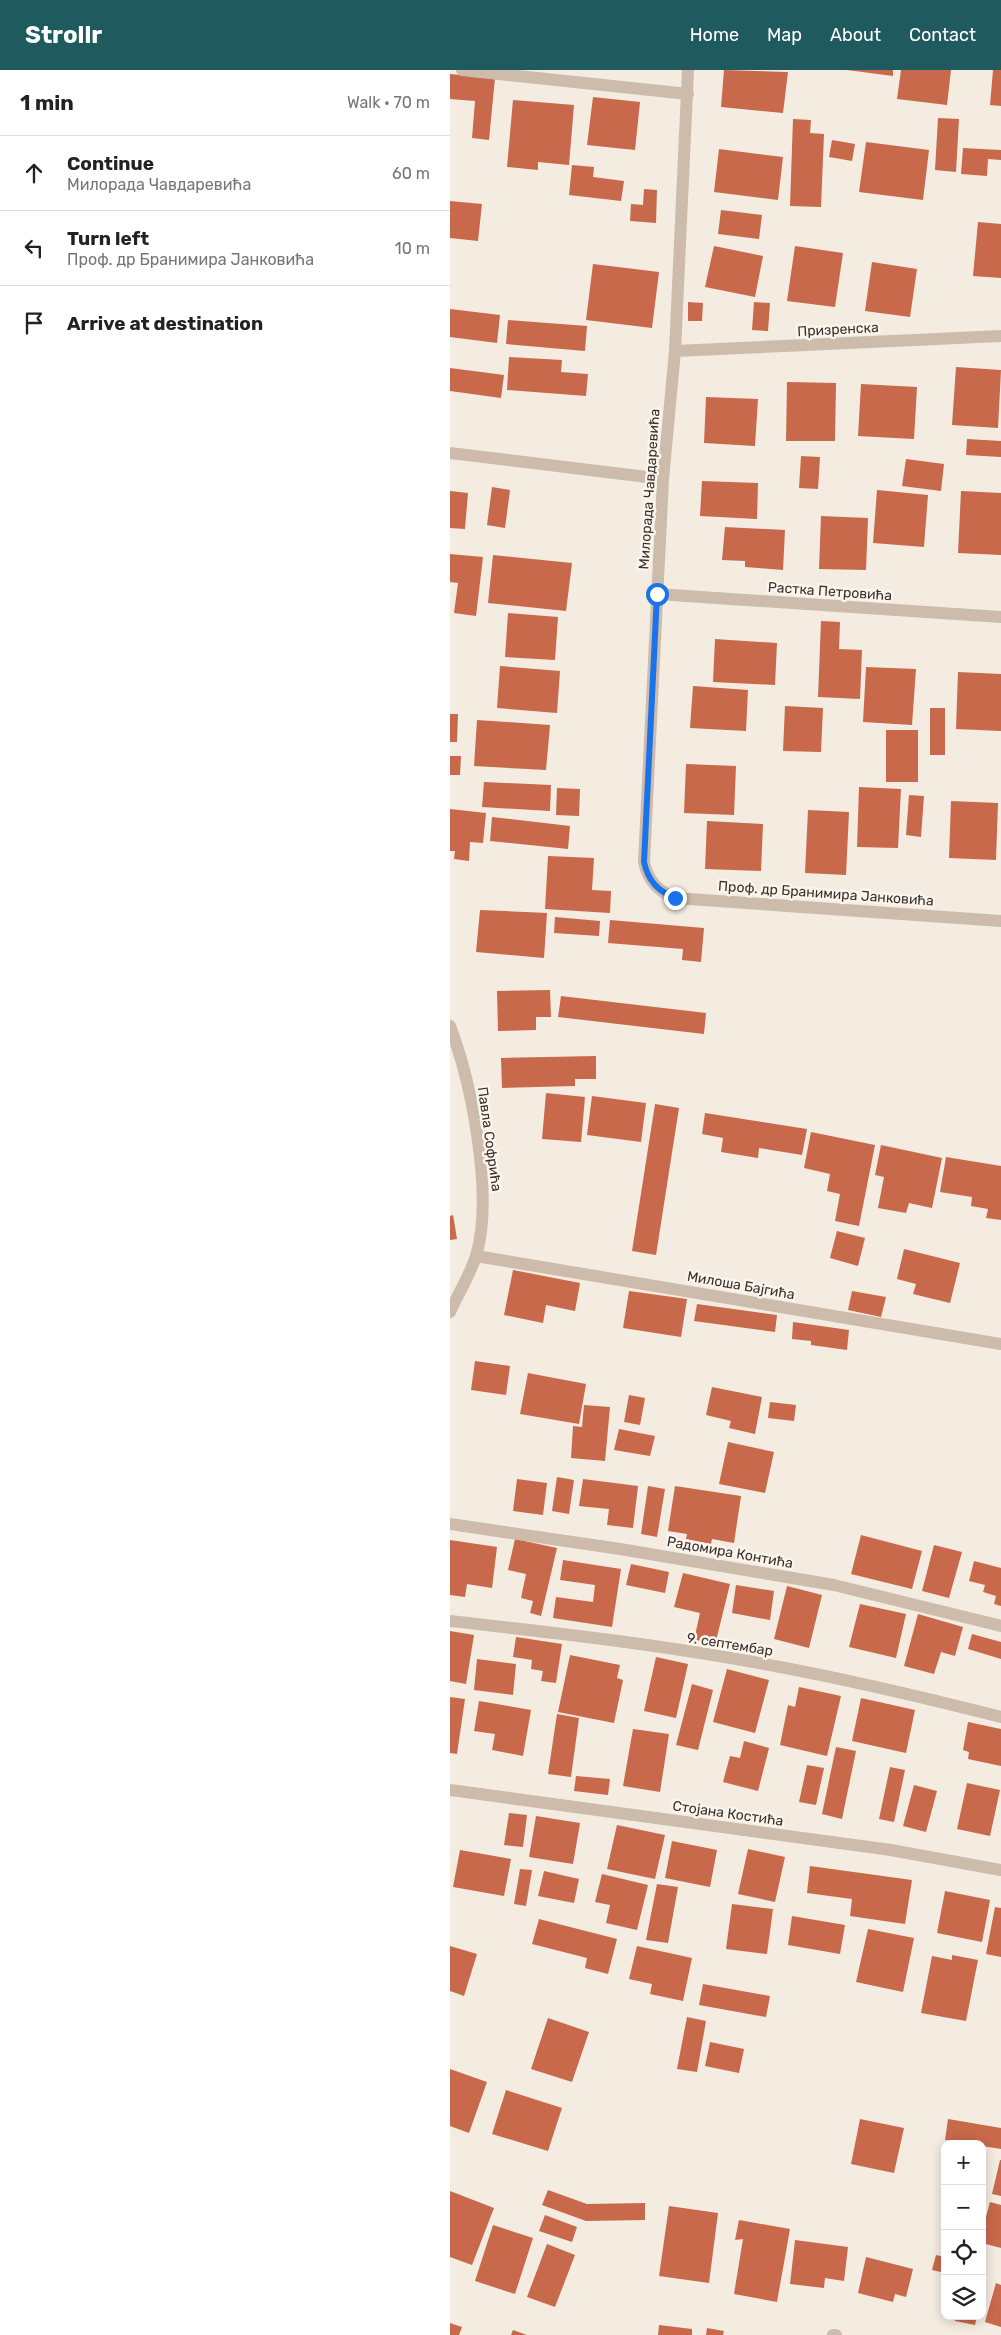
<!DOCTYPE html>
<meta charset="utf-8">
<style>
:root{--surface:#fff;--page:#f2f2f2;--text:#222;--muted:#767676;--line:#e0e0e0;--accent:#1f5a5e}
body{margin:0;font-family:Rubik,sans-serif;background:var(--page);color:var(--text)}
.controls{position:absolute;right:15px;bottom:15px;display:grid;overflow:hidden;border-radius:10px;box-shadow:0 2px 12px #0003}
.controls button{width:45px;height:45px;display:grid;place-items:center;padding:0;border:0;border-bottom:1px solid var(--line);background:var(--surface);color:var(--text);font:25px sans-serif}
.stop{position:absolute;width:15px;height:15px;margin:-11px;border:4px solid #1a73e8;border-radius:50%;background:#fff}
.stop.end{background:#1a73e8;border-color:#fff;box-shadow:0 1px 5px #0008}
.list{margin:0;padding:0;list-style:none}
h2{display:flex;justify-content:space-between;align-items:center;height:65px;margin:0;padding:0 20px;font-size:21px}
h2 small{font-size:16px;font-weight:400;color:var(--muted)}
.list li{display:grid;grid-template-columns:32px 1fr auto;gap:15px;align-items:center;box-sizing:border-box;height:75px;padding:0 20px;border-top:1px solid var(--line)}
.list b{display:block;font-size:19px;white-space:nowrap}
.list p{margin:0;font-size:16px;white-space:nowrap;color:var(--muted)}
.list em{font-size:16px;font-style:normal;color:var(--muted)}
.icon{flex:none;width:28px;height:28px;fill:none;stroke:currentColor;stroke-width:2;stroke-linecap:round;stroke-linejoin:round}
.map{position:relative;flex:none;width:551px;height:2265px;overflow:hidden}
header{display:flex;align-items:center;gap:30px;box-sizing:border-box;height:70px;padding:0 25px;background:var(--accent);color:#fff}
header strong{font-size:24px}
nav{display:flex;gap:28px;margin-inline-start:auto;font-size:18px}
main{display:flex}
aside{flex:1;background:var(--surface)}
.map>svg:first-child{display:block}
</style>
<header>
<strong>Strollr</strong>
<nav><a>Home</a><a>Map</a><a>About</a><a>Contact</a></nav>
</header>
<main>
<aside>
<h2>1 min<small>Walk · 70 m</small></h2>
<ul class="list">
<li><svg class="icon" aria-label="ahead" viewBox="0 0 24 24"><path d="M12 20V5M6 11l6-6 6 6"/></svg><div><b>Continue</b><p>Милорада Чавдаревића</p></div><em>60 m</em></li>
<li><svg class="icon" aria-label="left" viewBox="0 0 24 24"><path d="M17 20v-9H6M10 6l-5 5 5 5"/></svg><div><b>Turn left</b><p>Проф. др Бранимира Јанковића</p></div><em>10 m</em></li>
<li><svg class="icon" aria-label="arrive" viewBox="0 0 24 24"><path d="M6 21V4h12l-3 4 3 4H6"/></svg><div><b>Arrive at destination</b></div></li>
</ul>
</aside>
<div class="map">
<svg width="551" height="2265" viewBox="0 0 551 2265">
<rect width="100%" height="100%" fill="#f4ebe1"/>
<path fill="#c8694b" d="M274,0L338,2L333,43L271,37Z
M397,0H443V6Z
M451,0H501L497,35L447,29Z
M543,0H551V36L540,35Z
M0,4L45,8L39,70L22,68L25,31L0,29Z
M143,27L190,32L185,80L137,75Z
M63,30L124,35L119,95L88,92V100L57,97Z
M488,48L509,49L506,102L485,100Z
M343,49L361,50L360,63L374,64L371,137L340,136Z
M382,70L405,74L402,91L379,87Z
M416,72L479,80L473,130L409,122Z
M513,78L551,80V90L538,89L537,106L511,104Z
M269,79L333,87L328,130L264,122Z
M122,95L144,97L143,107L174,111L171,131L119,125Z
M194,119L207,120L206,153L180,151L181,134L193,135Z
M0,131L32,134L28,171L0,168Z
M271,140L312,145L309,169L268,164Z
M528,152L551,154V208L523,206Z
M264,176L313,186L305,227L255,217Z
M345,176L393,183L385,237L337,231Z
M422,192L467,199L460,247L415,241Z
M143,194L209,202L202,258L136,250Z
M238,232L253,233L252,251H238Z
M304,232L320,233L318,261L302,260Z
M0,239L50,245L47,273L0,267Z
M58,250L137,256L135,281L56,274Z
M59,287L112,290L111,302L138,304L136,326L57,320Z
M506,297L551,300L548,358L502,355Z
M0,298L54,305L51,328L0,321Z
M337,312L386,313L385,371H336Z
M411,314L467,317L464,369L408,366Z
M256,327L308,329L305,376L254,373Z
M517,369L551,371V387L516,385Z
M351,386L370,387L368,419L349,418Z
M456,389L494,394L491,421L452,416Z
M252,411L308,413L307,449L250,446Z
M42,417L60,420L55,458L37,455Z
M427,420L478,425L474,477L423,473Z
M0,421L18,423L15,459L0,458Z
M511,421L551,423V485L508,483Z
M371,446L418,448L416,500L369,499Z
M275,457L335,460L333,500L295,497V491L272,490Z
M0,484L33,487L26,546L4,543L8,513L0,512Z
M43,485L122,493L116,541L38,533Z
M58,543L108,547L105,590L55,587Z
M371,551L390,552L389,579L412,580L410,629L368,627Z
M265,569L327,573L325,615L263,612Z
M50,596L110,601L107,643L47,638Z
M416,597L466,599L462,655L413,652Z
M508,602L551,604V661L506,659Z
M243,616L298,620L296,661L240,658Z
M335,636L373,638L371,682L333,681Z
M480,638H495V685H480Z
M0,644H8L7,672H0Z
M27,650L100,655L96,700L24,696Z
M436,660H468V712H436Z
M0,686H11L10,705H0Z
M236,694L286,696L284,745L234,743Z
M34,712L101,715L100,741L32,737Z
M409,717L451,719L448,778L407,777Z
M107,718L130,719L129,746L106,745Z
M459,725L474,726L471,767L456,765Z
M501,731L548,733L546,790L499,788Z
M0,739L36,743L33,773L20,772L19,791L4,789L5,781H0Z
M358,740L399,742L396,805L355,803Z
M42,747L120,756L118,779L40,771Z
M257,751L313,754L311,801L255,799Z
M98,786L144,788L142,820L161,821L160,843L95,839Z
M30,840L97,843L94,888L26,882Z
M105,847L150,851L149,866L104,863Z
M160,850L254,858L251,892L232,890L233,879L158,873Z
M100,920L101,947H86V960L48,961L47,921Z
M111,926L256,943L254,964L108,947Z
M146,986V1009H125V1016L52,1018L51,988Z
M96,1023L135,1027L131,1072L92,1069Z
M142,1026L196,1033L191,1072L137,1065Z
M205,1034L229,1038L206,1185L182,1181Z
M255,1043L357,1059L352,1085L309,1078L308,1088L271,1082L273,1068L252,1064Z
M361,1062L425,1075L409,1156L385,1151L390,1124L377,1121L380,1104L354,1098Z
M431,1075L492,1088L482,1138L459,1133L456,1143L428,1138L434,1107L425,1105Z
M496,1087L551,1096V1150L536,1148L538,1139L521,1136L522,1127L490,1122Z
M3,1145L7,1169L0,1170V1146Z
M387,1161L415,1168L408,1196L380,1188Z
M454,1179L510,1193L500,1233L463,1224L466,1214L447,1209Z
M63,1200L130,1213L125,1241L96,1235L93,1253L54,1245Z
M179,1221L237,1229L231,1267L173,1258Z
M402,1221L436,1227L431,1247L398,1240Z
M247,1234L327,1245L325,1262L244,1251Z
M343,1252L399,1260L397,1280L361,1275V1271L342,1269Z
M25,1291L60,1296L56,1325L21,1320Z
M78,1303L136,1314L129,1354L70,1344Z
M262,1317L312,1327L305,1364L279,1358L281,1351L256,1345Z
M179,1325L195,1328L190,1355L174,1352Z
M320,1332L346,1335L344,1351L318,1348Z
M134,1335L160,1337L155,1391L121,1388L123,1356L132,1357Z
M169,1359L205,1366L200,1386L164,1380Z
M278,1372L324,1382L315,1423L269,1414Z
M107,1407L124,1410L119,1444L102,1441Z
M67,1409L97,1413L93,1445L63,1441Z
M133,1409L188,1416L183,1458L157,1455L159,1439L129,1436Z
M198,1416L215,1419L207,1467L191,1464Z
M225,1416L291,1426L284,1473L262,1469L261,1474L236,1469L237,1464L218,1461Z
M411,1465L472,1481L462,1519L401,1504Z
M65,1469L107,1478L91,1546L80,1543L83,1531L71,1528L76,1504L58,1500Z
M0,1470L47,1477L42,1518L17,1514L15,1527L0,1525Z
M484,1475L512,1482L499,1528L472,1521Z
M113,1490L171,1499L162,1557L103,1548L106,1527L143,1532L145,1515L110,1510Z
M524,1491L551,1498V1536L544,1534L546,1526L533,1522L535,1515L519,1511Z
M181,1494L219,1502L215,1523L176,1515Z
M233,1503L280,1514L265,1575L244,1570L250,1543L224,1537Z
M286,1515L324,1521L320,1550L282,1543Z
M337,1516L372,1525L359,1578L324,1569Z
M410,1534L456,1544L446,1588L399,1577Z
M468,1544L513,1557L505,1586L491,1582L484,1604L454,1596Z
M0,1561L24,1565L16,1614L0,1611Z
M522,1564L551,1572V1589L518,1579Z
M66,1567L112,1574L106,1613L91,1611L93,1601L81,1599L82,1590L63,1587Z
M120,1585L170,1595L167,1608L173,1610L164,1653L108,1642Z
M206,1587L238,1594L226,1648L194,1641Z
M27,1589L66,1594L63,1625L24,1620Z
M277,1599L319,1610L305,1663L263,1652Z
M242,1614L263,1620L248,1680L226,1675Z
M349,1617L391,1626L377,1686L330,1675L338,1635L345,1637Z
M0,1627L15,1629L7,1684L0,1683Z
M411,1628L465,1640L456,1683L402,1671Z
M29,1631L81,1640L73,1686L42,1680L45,1664L24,1661Z
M107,1644L129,1648L121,1707L98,1704Z
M518,1652L551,1659V1696L518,1689L519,1682L513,1680Z
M183,1659L219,1664L210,1722L173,1716Z
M294,1671L319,1678L308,1721L273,1712L280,1686L290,1688Z
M386,1677L406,1681L392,1749L372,1744Z
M357,1695L374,1698L366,1735L349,1732Z
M440,1697L455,1700L444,1752L429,1749Z
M126,1706L160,1709L158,1725L124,1721Z
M517,1713L550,1720L540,1766L507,1759Z
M464,1715L487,1721L476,1762L453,1756Z
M59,1743L77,1745L73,1777L54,1775Z
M86,1746L130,1753L123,1794L79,1787Z
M167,1755L215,1765L205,1809L157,1799Z
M222,1771L267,1780L260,1817L215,1808Z
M298,1779L335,1787L325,1832L288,1824Z
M10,1780L61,1789L54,1826L3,1817Z
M360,1796L462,1810L455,1854L400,1846L402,1829L357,1823Z
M70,1799L82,1800L76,1836L64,1834Z
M94,1801L129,1809L124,1833L88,1826Z
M152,1804L198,1815L187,1860L156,1853L160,1835L145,1832Z
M207,1814L228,1817L218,1873L196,1870Z
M495,1821L540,1830L532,1872L487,1863Z
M282,1834L323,1839L317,1884L276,1879Z
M545,1837L551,1838V1887L536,1884Z
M342,1846L395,1855L390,1884L338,1875Z
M89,1849L167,1869L158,1904L135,1898L137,1888L82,1874Z
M418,1859L464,1868L453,1922L406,1912Z
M0,1876L27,1884L14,1926L0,1921Z
M187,1876L242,1888L233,1931L200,1924L202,1914L179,1909Z
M502,1885L528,1890L516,1951L471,1943L482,1886L502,1890Z
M253,1914L320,1926L316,1947L249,1935Z
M237,1947L256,1951L247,2002L227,1999Z
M98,1948L139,1962L122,2012L81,1999Z
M260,1972L294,1979L289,2003L255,1996Z
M0,1999L37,2012L19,2063L0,2056Z
M56,2020L112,2038L98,2081L42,2064Z
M410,2049L454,2058L444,2103L401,2094Z
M498,2049L551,2058V2079L532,2076V2074L495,2070Z
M550,2090H551V2126L542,2124Z
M98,2120L137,2134L195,2133V2150L136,2151L92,2135Z
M0,2121L44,2138L22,2195L0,2187Z
M540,2132L551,2135V2178L532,2173V2162Z
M219,2136L268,2143L259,2213L209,2206Z
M95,2145L127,2157L122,2172L89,2161Z
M289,2150L340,2159L327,2232L284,2224L293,2169L285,2170Z
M43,2155L83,2168L65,2224L25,2211Z
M345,2170L398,2177L394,2211L375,2208L374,2218L340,2214Z
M97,2174L125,2185L105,2237L77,2227Z
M486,2185L495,2187V2203L482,2200Z
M416,2187L463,2199L456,2227L445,2224L443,2232L408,2223Z
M546,2213L551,2215V2257L535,2252Z
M506,2246H527L525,2255L505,2251Z
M0,2253L12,2257L9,2265H0Z
M209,2255L242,2259V2265H208Z
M257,2258L274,2261L273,2265H256Z
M63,2260L77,2265H61Z"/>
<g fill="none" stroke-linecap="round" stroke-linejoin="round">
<path stroke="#cdbbac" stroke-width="12" d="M12,0L238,24
M238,0L225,281L213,409L194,792C198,811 208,821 225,828L551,851
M225,281L551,266
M0,383L213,409
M207,524L551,547
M0,956C22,1014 44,1127 26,1186C20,1205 8,1224 0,1242
M26,1186L551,1274
M0,1454L170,1479L384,1515L551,1556
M0,1551C98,1562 196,1573 292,1590C379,1605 465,1625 551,1647
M0,1720L441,1780L551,1800
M383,2265H386"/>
</g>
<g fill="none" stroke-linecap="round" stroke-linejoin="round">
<path stroke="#1a73e8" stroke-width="6" d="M207,524L194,792C198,811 208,821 225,828"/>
</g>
<g text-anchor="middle" stroke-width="5" stroke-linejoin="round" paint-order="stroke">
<g font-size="14" fill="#3b302b" stroke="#fbf5ee">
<text transform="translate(388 259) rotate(-3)" y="5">Призренска</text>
<text transform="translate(199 419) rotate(-86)" y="5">Милорада Чавдаревића</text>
<text transform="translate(380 521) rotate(4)" y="5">Растка Петровића</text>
<text transform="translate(376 823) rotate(4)" y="5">Проф. др Бранимира Јанковића</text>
<text transform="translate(40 1069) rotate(82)" y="5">Павла Софрића</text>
<text transform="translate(291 1215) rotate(10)" y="5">Милоша Бајгића</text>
<text transform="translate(280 1482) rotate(10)" y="5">Радомира Контића</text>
<text transform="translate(280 1574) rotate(9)" y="5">9. септембар</text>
<text transform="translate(278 1743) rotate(8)" y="5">Стојана Костића</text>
</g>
</g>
</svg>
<div class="controls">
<button>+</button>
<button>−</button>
<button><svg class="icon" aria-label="locate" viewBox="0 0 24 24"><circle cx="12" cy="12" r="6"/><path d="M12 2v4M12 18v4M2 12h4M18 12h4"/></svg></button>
<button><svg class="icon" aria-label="layers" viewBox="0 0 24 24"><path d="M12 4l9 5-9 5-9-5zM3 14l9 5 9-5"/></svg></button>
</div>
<div class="stop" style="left:207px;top:524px"></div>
<div class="stop end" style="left:225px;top:828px"></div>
</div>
</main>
